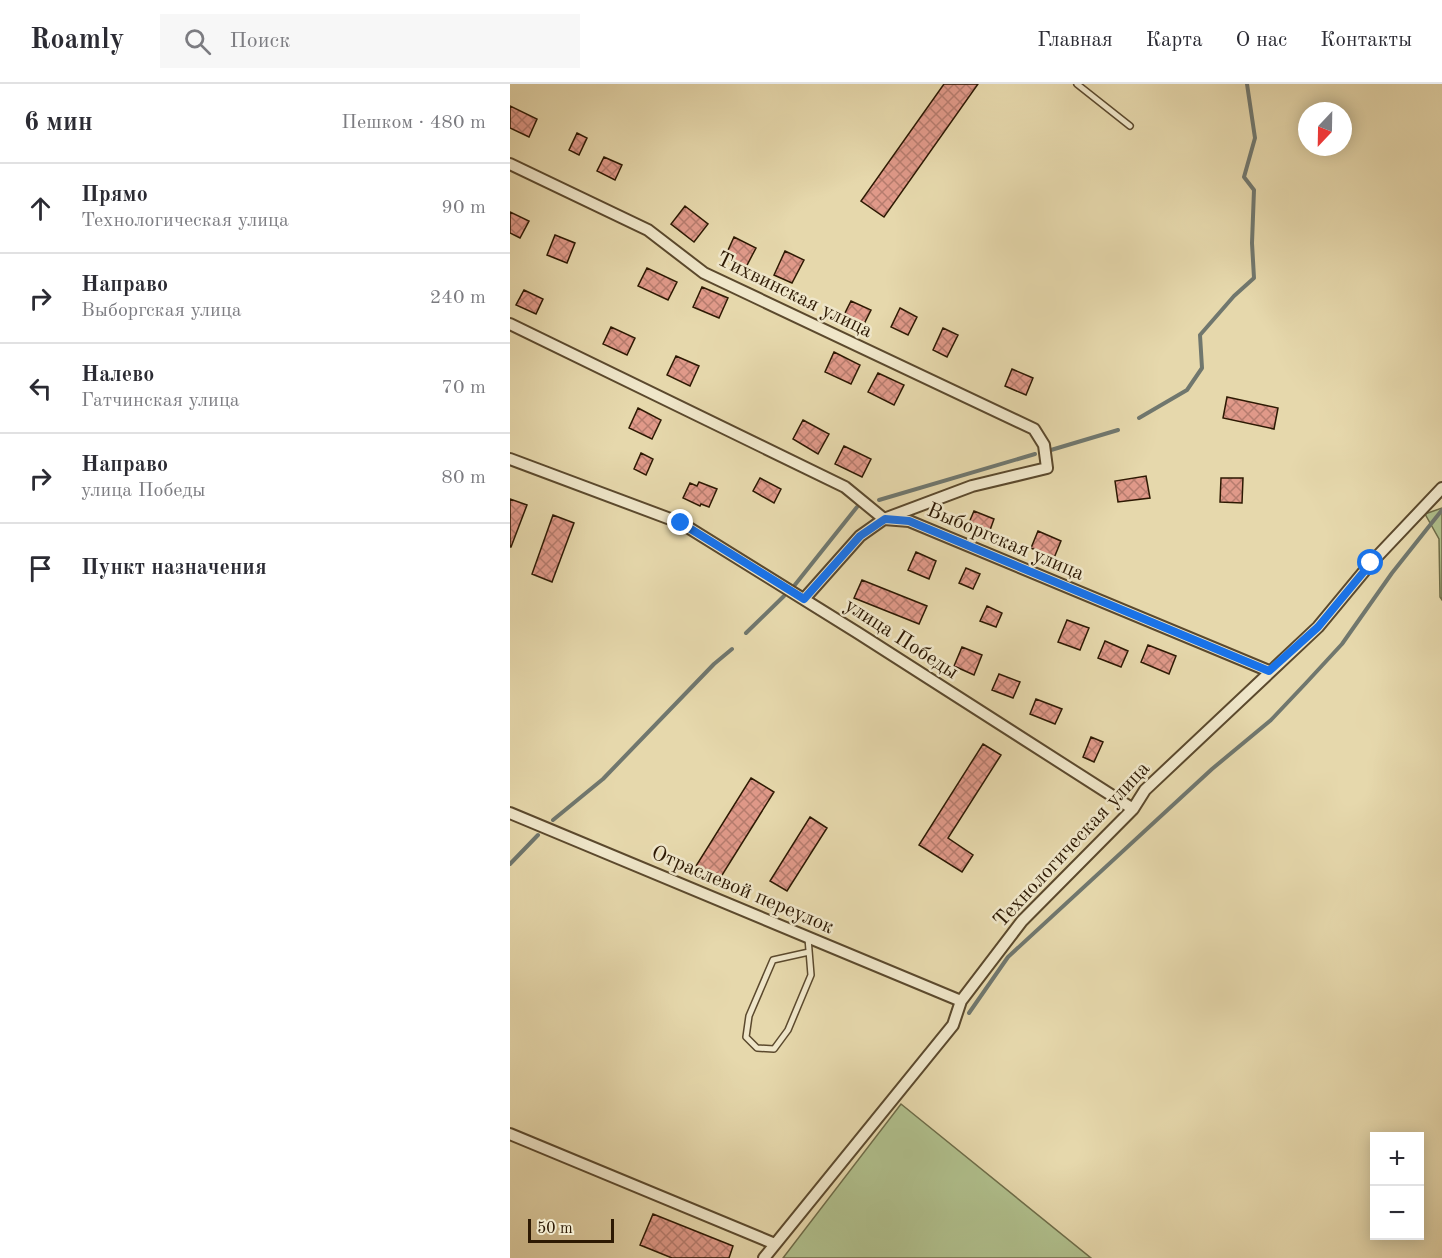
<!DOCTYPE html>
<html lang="ru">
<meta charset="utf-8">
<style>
:root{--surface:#fff;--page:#f7f7f7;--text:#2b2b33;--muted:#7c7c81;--line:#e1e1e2}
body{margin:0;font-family:"Old Standard TT",serif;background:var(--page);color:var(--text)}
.controls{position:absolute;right:18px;bottom:18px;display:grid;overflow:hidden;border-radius:0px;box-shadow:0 3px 15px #0003}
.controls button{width:54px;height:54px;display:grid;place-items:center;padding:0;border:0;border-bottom:2px solid var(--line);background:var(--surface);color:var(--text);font:30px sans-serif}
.compass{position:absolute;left:788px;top:18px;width:54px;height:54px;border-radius:50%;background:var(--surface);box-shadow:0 3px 15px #0003;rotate:202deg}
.scale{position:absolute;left:18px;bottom:15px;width:86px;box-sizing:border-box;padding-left:6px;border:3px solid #2d1903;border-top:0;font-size:16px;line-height:21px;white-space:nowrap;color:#2d1903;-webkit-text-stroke:4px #efe6c9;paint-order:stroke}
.stop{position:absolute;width:18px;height:18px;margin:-14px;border:4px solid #1a73e8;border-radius:50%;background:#fff}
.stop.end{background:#1a73e8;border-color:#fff;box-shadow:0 2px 6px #0008}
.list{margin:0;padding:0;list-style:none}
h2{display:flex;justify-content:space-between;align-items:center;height:78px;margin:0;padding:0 24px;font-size:26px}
h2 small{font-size:20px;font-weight:400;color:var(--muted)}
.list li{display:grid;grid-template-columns:39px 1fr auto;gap:18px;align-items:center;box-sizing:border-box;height:90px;padding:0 24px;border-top:2px solid var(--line)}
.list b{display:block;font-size:22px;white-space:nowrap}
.list p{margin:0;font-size:20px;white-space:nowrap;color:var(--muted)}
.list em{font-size:20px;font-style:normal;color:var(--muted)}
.icon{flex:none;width:33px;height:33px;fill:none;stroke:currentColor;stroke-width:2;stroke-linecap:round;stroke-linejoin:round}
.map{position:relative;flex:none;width:932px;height:1174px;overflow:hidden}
header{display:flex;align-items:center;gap:36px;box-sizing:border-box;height:84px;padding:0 30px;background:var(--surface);border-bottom:2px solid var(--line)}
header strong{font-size:28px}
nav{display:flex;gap:33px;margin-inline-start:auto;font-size:21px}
.search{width:420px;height:54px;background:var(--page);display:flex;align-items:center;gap:15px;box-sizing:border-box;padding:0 21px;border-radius:0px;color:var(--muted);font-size:22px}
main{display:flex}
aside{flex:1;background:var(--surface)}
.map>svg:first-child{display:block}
</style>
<header>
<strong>Roamly</strong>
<div class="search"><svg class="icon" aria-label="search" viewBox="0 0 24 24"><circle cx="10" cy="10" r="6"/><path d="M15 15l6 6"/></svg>Поиск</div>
<nav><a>Главная</a><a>Карта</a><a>О нас</a><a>Контакты</a></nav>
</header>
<main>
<aside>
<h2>6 мин<small>Пешком · 480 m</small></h2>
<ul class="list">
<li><svg class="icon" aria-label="ahead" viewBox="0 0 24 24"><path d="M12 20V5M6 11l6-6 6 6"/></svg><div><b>Прямо</b><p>Технологическая улица</p></div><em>90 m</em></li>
<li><svg class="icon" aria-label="right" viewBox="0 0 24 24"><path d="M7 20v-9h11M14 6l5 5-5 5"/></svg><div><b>Направо</b><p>Выборгская улица</p></div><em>240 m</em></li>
<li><svg class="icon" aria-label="left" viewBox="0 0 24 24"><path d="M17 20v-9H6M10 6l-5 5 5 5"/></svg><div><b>Налево</b><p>Гатчинская улица</p></div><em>70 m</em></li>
<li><svg class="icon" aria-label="right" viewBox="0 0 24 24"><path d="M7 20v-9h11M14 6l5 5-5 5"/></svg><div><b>Направо</b><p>улица Победы</p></div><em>80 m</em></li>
<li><svg class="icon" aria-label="arrive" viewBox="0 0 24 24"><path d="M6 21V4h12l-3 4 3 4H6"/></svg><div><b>Пункт назначения</b></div></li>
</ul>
</aside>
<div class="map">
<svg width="932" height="1174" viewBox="0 0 932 1174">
<defs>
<pattern id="building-cross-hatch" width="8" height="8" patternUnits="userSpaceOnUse" patternTransform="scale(1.5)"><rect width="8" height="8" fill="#e09989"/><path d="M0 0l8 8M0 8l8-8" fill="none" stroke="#b67c6e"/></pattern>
</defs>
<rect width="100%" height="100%" fill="#e6d8ac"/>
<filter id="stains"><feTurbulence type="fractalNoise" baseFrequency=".00333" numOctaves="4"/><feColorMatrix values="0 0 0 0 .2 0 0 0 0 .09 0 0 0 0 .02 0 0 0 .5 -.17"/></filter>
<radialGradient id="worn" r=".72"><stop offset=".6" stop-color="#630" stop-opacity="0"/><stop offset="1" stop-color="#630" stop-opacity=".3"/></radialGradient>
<path fill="#b0c08d" stroke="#6e6c48" stroke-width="1.5" d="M932,424V516L930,513L929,455L915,430Z
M391,1020L581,1174H273Z"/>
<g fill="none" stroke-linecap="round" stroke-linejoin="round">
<path stroke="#70776e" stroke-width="4" d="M629,334L677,306L692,284L690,251L724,212L744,194L742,159L744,106L734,93L745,54L737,0
M541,366L608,346
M369,416L525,370
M284,502L347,423
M236,549L274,512
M43,736L93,695L204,580L222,565
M0,780L28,751
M459,929L498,873L702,685L761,636L796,599L832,560L882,489L932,426"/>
</g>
<path fill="url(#building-cross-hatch)" stroke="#2d1903" stroke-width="1.5" d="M434,0H468L374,133L351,117Z
M0,22L27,35L19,53L0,44Z
M67,49L77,54L69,71L59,66Z
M94,73L112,81L105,96L87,87Z
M175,122L198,140L184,158L161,140Z
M0,128L19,137L10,154L0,149Z
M45,151L65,159L57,179L37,171Z
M224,153L246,164L235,185L214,175Z
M275,167L294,176L282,199L264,191Z
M137,184L167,198L158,216L128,202Z
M192,203L218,214L209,234L183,223Z
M14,206L33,215L26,230L6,221Z
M341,217L361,226L354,240L334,231Z
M390,224L407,233L398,251L381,243Z
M101,243L125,254L117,271L93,260Z
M433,244L448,251L437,273L423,266Z
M324,268L350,281L341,300L315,288Z
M166,272L189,282L180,302L157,291Z
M502,285L523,294L516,311L495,302Z
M368,289L394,301L384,321L358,308Z
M717,313L768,324L764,345L713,334Z
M128,324L151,336L142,355L119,344Z
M293,336L319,350L308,370L283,355Z
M334,362L361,375L352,393L325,380Z
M131,369L143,375L136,391L124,385Z
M636,392L640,414L608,418L605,397Z
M250,394L271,405L264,419L243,407Z
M711,394H733L732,419L710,418Z
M189,398L207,405L199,423L191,420L190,422L173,414L180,399L187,402Z
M0,415L17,421L1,463H0Z
M464,427L484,435L479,449L458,441Z
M43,431L64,439L42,498L22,490Z
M528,447L551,457L544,474L521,464Z
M406,468L426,477L419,495L398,486Z
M456,484L470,490L463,505L449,499Z
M352,496L417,522L409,540L344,514Z
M477,522L492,529L486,543L470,537Z
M557,536L579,544L570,566L548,558Z
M595,557L618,567L611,583L588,574Z
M638,561L666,572L659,590L631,578Z
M452,563L472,571L464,591L444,582Z
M489,590L510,598L503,614L482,606Z
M526,615L552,625L545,640L520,630Z
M581,653L593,658L584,678L573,673Z
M473,660L491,671L438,754L463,771L452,788L409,761Z
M241,694L264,708L209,796L186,782Z
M300,733L317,744L277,807L260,797Z
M143,1130L223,1162L219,1174H162L130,1161Z"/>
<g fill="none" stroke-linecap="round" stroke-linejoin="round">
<g stroke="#5b492d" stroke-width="8">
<path id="service" d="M567,0L620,42
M298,854L301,891L278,946L264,965L247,964L236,953L239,932L263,876L299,868"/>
</g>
<g stroke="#5b492d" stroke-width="14">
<path id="minor" d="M0,80L138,146L194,189L524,345L534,361L537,384L462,402L374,435L350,452L294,515
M0,240L335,403L374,435L399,437L759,587
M0,375L171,439L348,549L623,725
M0,729L451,917
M0,1050L265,1160
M254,1174L443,941L451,917L512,837L623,725L635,706L808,543L861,479L932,404"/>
</g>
<use href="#service" stroke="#efe6c9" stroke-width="5"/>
<use href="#minor" stroke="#efe6c9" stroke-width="10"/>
</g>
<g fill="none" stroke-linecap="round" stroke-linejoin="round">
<path stroke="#1a73e8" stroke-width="8" d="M171,439L294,515L350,452L375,435L399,437L759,587L808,543L861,479"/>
</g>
<g text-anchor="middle" stroke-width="5" stroke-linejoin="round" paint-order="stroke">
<g font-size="21" fill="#2d1903" stroke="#efe6c9">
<text transform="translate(285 210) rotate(26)" y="7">Тихвинская улица</text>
<text transform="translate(496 457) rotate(23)" y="7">Выборгская улица</text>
<text transform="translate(392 554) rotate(33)" y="7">улица Победы</text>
<text transform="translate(561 760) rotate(-47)" y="7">Технологическая улица</text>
<text transform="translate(233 805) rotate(23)" y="7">Отраслевой переулок</text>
</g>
</g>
<rect width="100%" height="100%" filter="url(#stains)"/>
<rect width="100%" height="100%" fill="url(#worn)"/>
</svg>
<div class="controls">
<button>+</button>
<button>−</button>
</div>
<svg class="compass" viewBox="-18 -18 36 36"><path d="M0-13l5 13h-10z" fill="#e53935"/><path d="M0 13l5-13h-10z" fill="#7c7c81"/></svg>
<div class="scale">50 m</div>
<div class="stop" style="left:861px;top:479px"></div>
<div class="stop end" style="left:171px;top:439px"></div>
</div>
</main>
